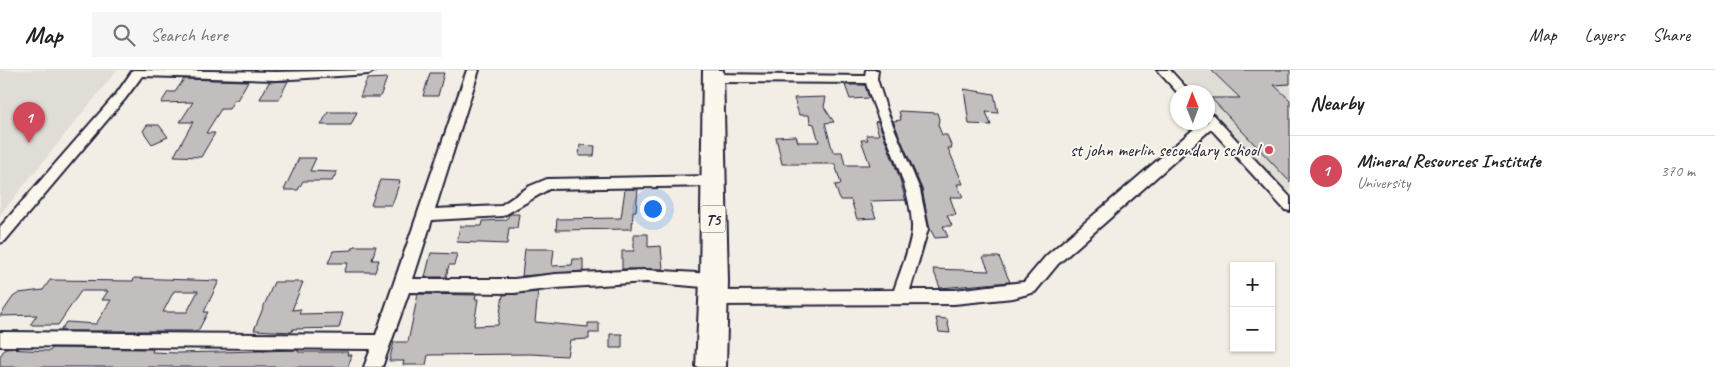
<!DOCTYPE html>
<meta charset="utf-8">
<style>
:root{--surface:#fff;--page:#f6f6f6;--text:#202124;--muted:#757577;--line:#e0e0e0;--accent:#d1495b}
body{margin:0;font-family:Caveat,sans-serif;background:var(--page);color:var(--text)}
.controls{position:absolute;right:15px;bottom:15px;display:grid;overflow:hidden;border-radius:0px;box-shadow:0 1px 4px #0004}
.controls button{width:45px;height:45px;display:grid;place-items:center;padding:0;border:0;border-bottom:1px solid var(--line);background:var(--surface);color:var(--text);font:25px sans-serif}
.compass{position:absolute;left:1170px;top:15px;width:45px;height:45px;border-radius:50%;background:var(--surface);box-shadow:0 1px 4px #0004;rotate:359deg}
.you{position:absolute;left:652px;top:138px;width:18px;height:18px;margin:-12px;border:4px solid #fff;border-radius:50%;background:#1a73e8;box-shadow:0 0 0 8px #1a73e833}
.badge{display:grid;place-items:center;width:32px;height:32px;border-radius:50%;background:var(--accent);color:#fff;font-size:16px;font-weight:700}
.pin{position:absolute;translate:-50% -41px;filter:drop-shadow(0 1px 2px #0008)}
.pin::after{content:'';position:absolute;top:26px;width:18px;height:15px;background:inherit;clip-path:polygon(0 0,100% 0,50% 100%)}
.list{margin:0;padding:0;list-style:none}
h2{display:flex;justify-content:space-between;align-items:center;height:65px;margin:0;padding:0 20px;font-size:21px}
h2 small{font-size:16px;font-weight:400;color:var(--muted)}
.list li{display:grid;grid-template-columns:32px 1fr auto;gap:15px;align-items:center;box-sizing:border-box;height:70px;padding:0 20px;border-top:1px solid var(--line)}
.list b{display:block;font-size:19px;white-space:nowrap}
.list p{margin:0;font-size:16px;white-space:nowrap;color:var(--muted)}
.list em{font-size:16px;font-style:normal;color:var(--muted)}
.icon{flex:none;width:28px;height:28px;fill:none;stroke:currentColor;stroke-width:2;stroke-linecap:round;stroke-linejoin:round}
.map{position:relative;flex:none;width:1290px;height:297px;overflow:hidden}
header{display:flex;align-items:center;gap:30px;box-sizing:border-box;height:70px;padding:0 25px;background:var(--surface);border-bottom:1px solid var(--line)}
header strong{font-size:24px}
nav{display:flex;gap:28px;margin-inline-start:auto;font-size:18px}
.search{width:350px;height:45px;background:var(--page);display:flex;align-items:center;gap:12px;box-sizing:border-box;padding:0 18px;border-radius:0px;color:var(--muted);font-size:19px}
main{display:flex}
aside{flex:1;background:var(--surface)}
.map>svg:first-child{display:block}
</style>
<header>
<strong>Map</strong>
<div class="search"><svg class="icon" aria-label="search" viewBox="0 0 24 24"><circle cx="10" cy="10" r="6"/><path d="M15 15l6 6"/></svg>Search here</div>
<nav><a>Map</a><a>Layers</a><a>Share</a></nav>
</header>
<main>
<div class="map">
<svg width="1290" height="297" viewBox="0 0 1290 297">
<rect width="100%" height="100%" fill="#f2eee5"/>
<filter id="ink" filterUnits="userSpaceOnUse"><feTurbulence type="fractalNoise" baseFrequency=".02" numOctaves="2"/><feDisplacementMap in="SourceGraphic" scale="10" xChannelSelector="R" yChannelSelector="G"/><feConvolveMatrix kernelMatrix="1 2 1 2 8 2 1 2 1" color-interpolation-filters="sRGB"/></filter>
<g filter="url(#ink)">
<path fill="#e0dcd6" d="M0,0H117L0,145Z
M1174,0H1290V125L1208,36V22H1195Z"/>
<path fill="#c2bebe" stroke="#22223b" fill-rule="evenodd" d="M1211,0H1290V14L1274,15L1290,30V112L1211,28H1240Z
M430,3H444L438,26H423Z
M387,8L380,27H360L367,9Z
M184,9L248,11L237,30H234L229,39H221L206,63H215L201,87L174,86L193,52H180L193,32L161,33L168,22H175Z
M288,11L279,29H260L269,12Z
M845,15H865L869,28L850,29Z
M964,19L994,24L998,43L986,42L991,55L969,54Z
M826,27L824,37L834,52L825,53L833,82H842L845,95H870L861,70H868L866,65H879L875,52L878,51L899,106L907,135L906,130L870,131L876,148L857,149L851,130H840L835,115L841,114L835,94H782L776,67L796,66L798,72H819L814,54L810,53L809,45H799L794,28Z
M899,41L937,43L939,49L938,55L942,65H947L952,78H948L963,114H957L963,127H950L956,145H947L952,156H943L948,167L935,168L930,159L922,119L893,51L901,50Z
M328,42H357L351,55H321Z
M147,55H159L168,67L152,74L143,61Z
M580,75L595,76L594,86H579Z
M299,88H316L310,101L337,102L332,111H303L298,120H284Z
M380,110L400,111L392,135H371Z
M625,119H638L636,141H633L632,159L556,160L557,149L621,148Z
M510,144H519L517,158H509L507,174L457,172L460,156H482L483,151L506,150Z
M634,164H648V177L661,176L663,199H622V181H634Z
M354,176H376L372,190H379L375,202H344L348,193H328L333,181L352,180Z
M525,179H554L552,196L572,195L573,189H583V201L522,206Z
M431,183L457,184L454,195H449L446,207H425Z
M983,187H999L1010,212L940,218L933,199L989,201Z
M134,208L219,211L204,242H208L198,261H60L66,252L96,254L111,230H102L108,221H81L58,255H30L37,245L0,246L13,227L19,223L43,220L50,210L133,211ZM174,221H198L187,242H163Z
M274,212H303L292,240L301,239L299,244L343,243L339,258L293,259L292,262L254,260Z
M538,222L535,252L588,257V253H599V263H589V269L570,270L567,286L530,284L428,285L426,295H403L404,291H389L394,272H408L418,224L476,225L475,229H478L474,256L498,255L503,225Z
M936,248L947,249L950,263L939,262Z
M610,264H622V278H610Z
M52,278L153,279L152,282L177,283L299,280L298,282H348L347,285H352L348,297H0V286L5,279L50,281Z"/>
<g fill="none" stroke-linecap="round" stroke-linejoin="round">
<g stroke="#22223b" stroke-width="4">
<path id="minor" d="M133,0L276,2L375,0L369,4L276,10L142,6L125,29L5,171L0,173V157L117,23Z
M467,0H479L435,139L500,136L530,116L547,109L713,106L720,111L713,116L549,119L503,146L432,150L413,209H514L556,204L646,200L714,204L720,206L722,211L720,216L714,218L646,212L556,218L514,223L409,222L382,297H364L371,279L0,276V262L376,265Z
M866,0H878L877,9L887,41L920,120L928,159L910,220H954L1024,212L1046,186L1202,52H1208V44L1213,45L1290,127V141L1285,140L1211,59L1058,194L1035,222L1013,228L954,234L712,235L706,233L704,228L706,223L712,221L894,220C899,205 912,173 912,158C913,118 878,54 866,13L713,12L707,8L713,4L861,6H865Z
M1157,0H1170L1190,22L1178,23Z"/>
</g>
<g stroke="#22223b" stroke-width="4">
<path id="trunk" d="M703,0H723L728,211L726,297H696L700,211Z"/>
</g>
<use href="#minor" fill="#fbf7ec" fill-rule="evenodd"/>
<use href="#trunk" fill="#fbf7ec" fill-rule="evenodd"/>
</g>
</g>
<circle fill="#d1495b" stroke="#fbf7ec" stroke-width="2" cx="1269" cy="80" r="5"/>
<g text-anchor="middle" stroke-width="4" stroke-linejoin="round" paint-order="stroke">
<rect fill="#fbf7ec" stroke="#636270" stroke-width="1" x="700.5" y="135.5" width="25" height="27" rx="4"/>
<g font-size="16" font-weight="bold" fill="#22223b">
<text x="713" y="155">T5</text>
</g>
<g font-size="18" fill="#22223b" stroke="#fbf7ec" text-anchor="end">
<text x="1259" y="86">st john merlin secondary school</text>
</g>
</g>
</svg>
<div class="controls">
<button>+</button>
<button>−</button>
</div>
<svg class="compass" viewBox="-18 -18 36 36"><path d="M0-13l5 13h-10z" fill="#e53935"/><path d="M0 13l5-13h-10z" fill="#757577"/></svg>
<div class="you"></div>
<div class="pin badge" style="left:29px;top:73px">1</div>
</div>
<aside>
<h2>Nearby<small></small></h2>
<ul class="list">
<li><span class="badge">1</span><div><b>Mineral Resources Institute</b><p>University</p></div><em>370 m</em></li>
</ul>
</aside>
</main>
